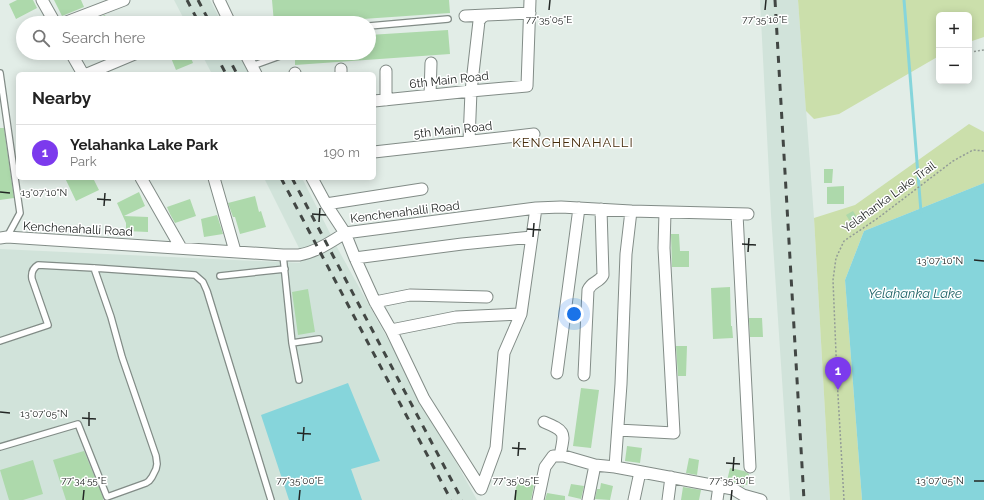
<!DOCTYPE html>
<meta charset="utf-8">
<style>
:root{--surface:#fff;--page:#f2f2f2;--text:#222;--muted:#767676;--line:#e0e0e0;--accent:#7c3aed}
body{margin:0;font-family:Raleway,sans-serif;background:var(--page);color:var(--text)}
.controls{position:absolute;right:12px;top:12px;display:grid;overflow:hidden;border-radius:6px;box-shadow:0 2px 10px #0003}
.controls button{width:36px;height:36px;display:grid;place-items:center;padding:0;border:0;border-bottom:1px solid var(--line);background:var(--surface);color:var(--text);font:20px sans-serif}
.you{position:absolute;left:574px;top:314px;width:14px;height:14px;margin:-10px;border:3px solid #fff;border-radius:50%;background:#1a73e8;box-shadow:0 0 0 6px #1a73e833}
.badge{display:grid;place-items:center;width:26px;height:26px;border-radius:50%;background:var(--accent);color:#fff;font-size:13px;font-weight:700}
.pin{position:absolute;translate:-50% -33px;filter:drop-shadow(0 1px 2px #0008)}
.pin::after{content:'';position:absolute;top:21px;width:14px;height:12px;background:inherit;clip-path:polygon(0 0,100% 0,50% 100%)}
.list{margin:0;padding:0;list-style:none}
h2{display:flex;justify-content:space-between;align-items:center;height:52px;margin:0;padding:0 16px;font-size:17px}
h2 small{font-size:13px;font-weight:400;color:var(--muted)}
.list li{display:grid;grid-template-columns:26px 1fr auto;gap:12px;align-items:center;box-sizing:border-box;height:56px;padding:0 16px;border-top:1px solid var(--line)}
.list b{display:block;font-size:15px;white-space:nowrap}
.list p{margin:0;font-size:13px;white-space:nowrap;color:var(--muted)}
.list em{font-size:13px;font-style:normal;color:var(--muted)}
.icon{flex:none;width:22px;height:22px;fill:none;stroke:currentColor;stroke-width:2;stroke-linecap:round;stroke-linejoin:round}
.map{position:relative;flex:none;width:984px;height:500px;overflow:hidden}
.search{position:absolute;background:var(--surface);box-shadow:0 2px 10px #0003;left:16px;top:16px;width:360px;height:44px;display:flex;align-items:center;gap:10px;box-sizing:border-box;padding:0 14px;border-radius:22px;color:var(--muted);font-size:15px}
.panel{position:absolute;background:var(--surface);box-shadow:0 2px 10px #0003;left:16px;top:72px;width:360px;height:108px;border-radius:6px}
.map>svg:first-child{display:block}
</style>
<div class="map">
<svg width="984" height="500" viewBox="0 0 984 500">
<rect width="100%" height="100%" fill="#e2ede7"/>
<path fill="#d1e3da" d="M174,0H210L222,23H186Z
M760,0H798L814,218L830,500H790L771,214Z
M201,53H238L249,74H212Z
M264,178H302L339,251L477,500H0V249L300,263L299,248Z"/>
<path fill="#cbdfab" d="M798,0H984V37L969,42V15H939V56L839,114L814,119L806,111Z
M969,124L984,132V183L864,231L845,280L862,500H830L814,218L855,205Z"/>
<path fill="#86d5db" d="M984,183V500H862L845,280L864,231Z
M348,383L380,461L351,469L362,500H289L261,415Z"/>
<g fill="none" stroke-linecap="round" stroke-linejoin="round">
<path stroke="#86d5db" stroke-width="3" d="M904,0L921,212"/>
</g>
<path fill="#add9ab" d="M17,0H33L37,8L16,19L9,4Z
M54,0H81L84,7L62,16Z
M272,0H449L450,13L304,23H274Z
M105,15L109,23H84Z
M448,30L450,54L295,65V53H369V35Z
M169,53H189L193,63L176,70Z
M0,128H4L14,198L0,200Z
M824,169H833L832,183H824Z
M65,178H93L99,190L76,201Z
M844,186V204H827V187Z
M139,192L145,206L124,216L148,217V232L126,231V223L117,203Z
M255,196L259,212L261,211L266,227L240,234L235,217H233L228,203Z
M190,199L196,216L175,223L170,214L167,207Z
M853,211L858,219L851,223L846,215Z
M217,215L223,234L204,237L201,219Z
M671,234H679L680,251H689V267H672Z
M730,287L731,326H732L733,338L713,339L711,288Z
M308,289L315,332L298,335L292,292Z
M749,318H762L763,337H750Z
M676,346H687L686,376H678Z
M581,388L599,390L591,448L573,446Z
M627,446L642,448L640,463L625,461Z
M84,451L103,497V500H66L53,460Z
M689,458L699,460L697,475L686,473Z
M33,460L43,494L23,500H9L0,470Z
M730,468L744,471L749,474L747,485L744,484V487L736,483L727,481Z
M517,482L534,485L531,500H514Z
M601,483L613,486L610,500L595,499L597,489H600Z
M571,484L584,486L581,499L568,496Z
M683,487L701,490L699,500H681Z
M547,493L565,496V500H545Z"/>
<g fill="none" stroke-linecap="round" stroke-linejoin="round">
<g stroke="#828c87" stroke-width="8">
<path id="lane" d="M369,26L448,19
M252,66L280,56L282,53
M0,73L20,213L7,237
M283,255L292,343L299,380
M220,276L285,269
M0,341L48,325L32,279C31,273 33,268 38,265L94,268L195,275L203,282L207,291L271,500
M292,343L319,339
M0,447L78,424L107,497L146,483L149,481L152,477L156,469L157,464L156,456L122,357L111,317L94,268"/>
</g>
<g stroke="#828c87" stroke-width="13">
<path id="street" d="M42,0L55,23
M219,0L230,23
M465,16L486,15
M64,23L124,0
M71,53L83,74
M245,53L256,74
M341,69V74
M87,74L137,53
M295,74V73
M430,95L431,63
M386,100V71
M374,101L471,91L527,86L530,0
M469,141L471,91L479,21L482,17L486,15L530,13
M374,152L534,134
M141,178L181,248
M214,178L235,251
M312,178L326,204L345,233L355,258L375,302L391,330L424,399L481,489L496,448L504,353L521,314L536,208
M326,204L422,189
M631,211L626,254L621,384L615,467L733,489L743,495L761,500
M737,214L750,467
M0,238L7,237L283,255C288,255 294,255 299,255C316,252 331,242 345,233L536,208L561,207L631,211L748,214
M355,258L462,244L532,237
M375,302L410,295L487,297
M391,330L456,317L521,314
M557,373L579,208
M584,375L588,290C592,281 599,283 603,275L601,209
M544,422C568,432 564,433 560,456
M618,430L674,433L664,248L665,212
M538,500L545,467L553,456H564L595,465
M588,500L595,465L615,467
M634,500L640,472
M668,500L671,477
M717,500L719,486"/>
</g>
<path stroke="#939c97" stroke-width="1.5" stroke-dasharray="2 2" stroke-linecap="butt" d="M970,52L984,50
M844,500L837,378L833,280L836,258L844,241L878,218L953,161L973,150L984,151"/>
<use href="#lane" stroke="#fff" stroke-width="5.5"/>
<use href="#street" stroke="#fff" stroke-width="11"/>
<path stroke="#424744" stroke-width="3" stroke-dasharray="7 7" stroke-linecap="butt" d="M187,0L199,23
M198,0L210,23
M775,0L804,500
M215,53L226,74
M226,53L237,74
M281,178L451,500
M292,178L462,500"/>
</g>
<path fill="none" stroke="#232725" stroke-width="1.5" d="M549,10L550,0M765,10L766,0M0,192L10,193M97,199L111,200M104,206L105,193M312,214L326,215M319,222L320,208M527,229L541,230M533,237L534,223M742,244L756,245M748,252L749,238M974,260L984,261M0,412L10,413M82,418L96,419M89,426V412M297,433L311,434M303,441L304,427M512,448L526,449M518,456L519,442M726,463L740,464M733,471L734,457M974,481H984M83,500L84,490M299,500L300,490M515,500L516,490M731,500L732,490"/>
<g text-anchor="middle" stroke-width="3" stroke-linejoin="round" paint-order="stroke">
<g font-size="12" fill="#232725" stroke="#fff">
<text transform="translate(449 80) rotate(-6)" y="4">6th Main Road</text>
<text transform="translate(453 130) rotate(-6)" y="4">5th Main Road</text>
<text transform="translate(889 197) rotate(-36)" y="4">Yelahanka Lake Trail</text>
<text transform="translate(405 212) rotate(-7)" y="4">Kenchenahalli Road</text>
<text transform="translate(78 229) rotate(3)" y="4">Kenchenahalli Road</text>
</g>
<g font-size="13" letter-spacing="1" fill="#442a09" stroke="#fff">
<text x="573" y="147">KENCHENAHALLI</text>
</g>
<g font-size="13" font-style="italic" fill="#1d6064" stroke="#fff">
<text x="915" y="298">Yelahanka Lake</text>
</g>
</g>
<g font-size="10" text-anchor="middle" fill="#232725" stroke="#fff" stroke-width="3" stroke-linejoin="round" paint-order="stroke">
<text x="549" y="23">77°35'05"E</text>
<text x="765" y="23">77°35'10"E</text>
<text x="44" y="196">13°07'10"N</text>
<text x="940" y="264">13°07'10"N</text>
<text x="44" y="417">13°07'05"N</text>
<text x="84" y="484">77°34'55"E</text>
<text x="300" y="484">77°35'00"E</text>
<text x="516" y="484">77°35'05"E</text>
<text x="732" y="484">77°35'10"E</text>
<text x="940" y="484">13°07'05"N</text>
</g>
</svg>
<div class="controls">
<button>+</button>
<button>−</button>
</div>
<div class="you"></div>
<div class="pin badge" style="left:838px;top:390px">1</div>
<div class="search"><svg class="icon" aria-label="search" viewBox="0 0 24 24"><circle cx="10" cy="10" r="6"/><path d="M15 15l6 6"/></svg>Search here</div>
<section class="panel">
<h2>Nearby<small></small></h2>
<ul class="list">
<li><span class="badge">1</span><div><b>Yelahanka Lake Park</b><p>Park</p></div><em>190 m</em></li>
</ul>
</section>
</div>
